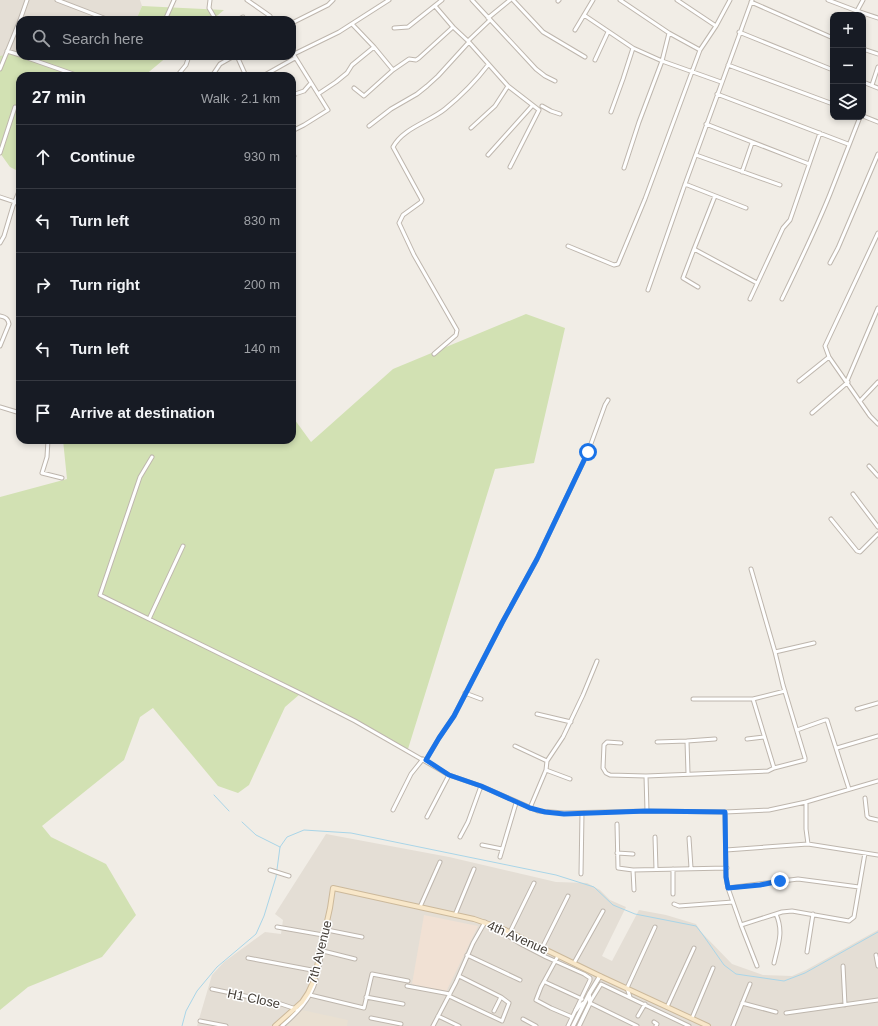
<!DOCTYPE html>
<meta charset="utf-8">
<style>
:root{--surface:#171b24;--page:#242831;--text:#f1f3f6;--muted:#9ea1a6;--line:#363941}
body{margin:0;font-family:Helvetica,sans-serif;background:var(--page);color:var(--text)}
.controls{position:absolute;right:12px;top:12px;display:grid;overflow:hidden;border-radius:8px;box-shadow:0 2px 6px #0003}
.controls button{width:36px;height:36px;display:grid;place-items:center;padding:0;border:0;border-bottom:1px solid var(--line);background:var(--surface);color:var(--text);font:20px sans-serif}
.stop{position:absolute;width:12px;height:12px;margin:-9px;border:3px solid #1a73e8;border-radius:50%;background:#fff}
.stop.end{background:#1a73e8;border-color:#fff;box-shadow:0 1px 4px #0008}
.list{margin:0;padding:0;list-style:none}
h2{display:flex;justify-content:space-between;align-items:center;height:52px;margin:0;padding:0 16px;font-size:17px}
h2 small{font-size:13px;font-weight:400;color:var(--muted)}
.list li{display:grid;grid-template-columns:26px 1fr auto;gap:12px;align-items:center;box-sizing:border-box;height:64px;padding:0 16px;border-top:1px solid var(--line)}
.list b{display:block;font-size:15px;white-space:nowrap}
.list em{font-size:13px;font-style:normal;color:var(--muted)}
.icon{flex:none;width:22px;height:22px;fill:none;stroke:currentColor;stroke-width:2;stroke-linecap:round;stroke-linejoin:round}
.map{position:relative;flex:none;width:878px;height:1026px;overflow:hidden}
.search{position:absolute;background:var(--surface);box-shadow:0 2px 6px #0003;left:16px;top:16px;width:280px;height:44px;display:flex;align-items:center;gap:10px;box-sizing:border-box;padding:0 14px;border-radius:12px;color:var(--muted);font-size:15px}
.panel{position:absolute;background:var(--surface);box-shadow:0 2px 6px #0003;left:16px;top:72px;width:280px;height:372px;border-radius:12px}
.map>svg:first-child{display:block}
</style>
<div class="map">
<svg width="878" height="1026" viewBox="0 0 878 1026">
<rect width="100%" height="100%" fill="#f1ede6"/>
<path fill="#e4ded5" d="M0,0H140L142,6L136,20H20V52L15,53L0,64Z
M326,834L449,857L556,882L587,883L600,890L610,900L626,907L602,956L612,961L639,910L666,915L696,924L702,933L732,964L763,975L792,976L806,970L878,930V1026H197L212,975L224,962L265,932L281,934L283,920L275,914Z"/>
<path fill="#f1e1d4" d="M424,915L478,926L446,992L412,984Z"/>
<path fill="#e9e0d2" d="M302,1010L348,1020L347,1026H287Z"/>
<path fill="#d2e1b3" d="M142,6L224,10L212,20H136Z
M20,52V56H168L144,76H20V172L10,167L0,153V56Z
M526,314L565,328L534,463L495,469L408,749L300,694L285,707L249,785L238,793L218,786L153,708L140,717L124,760L42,826L51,837L106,864L136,915L102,957L28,987L0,1010V497L67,479L63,440H292V416L311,442L393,369Z"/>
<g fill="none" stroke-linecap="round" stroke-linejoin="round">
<path stroke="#a9d5e8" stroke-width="1" d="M214,795L229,811
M242,822L256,835L280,847
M182,1026L186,1011L197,991L217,967L256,934L264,916L276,877L280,847L287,837L304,830L351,833L556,875L594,887L613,905L635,914L696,926L703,935L724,965L736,974L784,981L805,973L878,932"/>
<g stroke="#beb6ad" stroke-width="5">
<path id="minor" d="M57,0L109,20
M210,0L209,8L216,20
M247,0L270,16L272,20
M472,0L536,69L545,76L555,81
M513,0L543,32L585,57
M620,0L669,33L662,61L639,122L624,168
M828,0L857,11L863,0
M558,1L559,0
M751,2L833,38
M435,6L453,27
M857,11L878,18
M584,15L633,48
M488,18L510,0
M20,20L27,0
M165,20L174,0
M237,20L243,17
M490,20L468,41L508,86L539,110L510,167
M292,23L328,5L333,0
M352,24L374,47L393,70L364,96L354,88
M716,26L730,0
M394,28L408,27L442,0
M575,30L593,0
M739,32L833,70
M669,33L700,50
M863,49L878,54
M7,51L20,55
M292,52L328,110L304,125L292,131
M294,54L339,32L389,0
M22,56L79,76
M237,56L246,76
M595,60L608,32
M728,65L833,104
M0,69L20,20
M393,70L409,59L416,60L419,58L453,27L468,41
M177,76L186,65L189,56
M212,76L220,64L234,56
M263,76L295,58
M863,82L878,88
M872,85L878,67
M318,94L336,82L347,73L352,65L374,47
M717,94L848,144
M292,95L304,91L311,83
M542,106L551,111L560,114
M611,112L623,79L633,48L662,61L721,82
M863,116L878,122
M706,124L809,164
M369,126L391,109L417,94L427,86L438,76L469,42
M471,128L495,106L508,86
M292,152L294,156
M0,153L15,107
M488,155L532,106
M696,155L780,185
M742,172L752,143
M685,184L746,208
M715,196L694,249L757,283
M0,197L15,202L20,205
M878,233L825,346L829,357L870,416L878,424
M0,243L4,236L13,206L20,189
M568,246L614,265L618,264L645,199L700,50L716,26L677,0
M694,249L683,278L698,287
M830,263L838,248L878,154
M648,290L684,187L752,0
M750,299L783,228L790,220L820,133
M782,299C799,264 816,229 830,194C840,168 850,142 860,117
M0,316C5,317 8,318 9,324L0,346
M434,354L456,335L457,330L414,255L399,223L403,215L421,202L422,200L393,147C403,128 429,122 445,109C461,96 475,82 488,65
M799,381L829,357
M847,381L878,308
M860,401L878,382
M0,407L20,413
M812,413L848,382
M48,440L47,457L42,473L62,478
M152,457L140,477L100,595L302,694L355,721L449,775L481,786L538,811L564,813L647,811L725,812L769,810L806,802L878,781
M869,466L878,476
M853,494L878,527
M831,519L857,551L860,552L878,534
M751,569L775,652
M149,619L183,546
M465,693L481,699
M693,699H753L774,768
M753,699L785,691
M857,709L878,703
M537,714L571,722
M797,730L825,720H827L849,789
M747,739L764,737
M657,742L687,741
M621,743L607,742L604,745L603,768L606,773L610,775L646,776L768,771L774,768L805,760V758L783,685L775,652L814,643
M515,746L547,761
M837,748L878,736
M426,760L439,738L454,716L502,623L537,559L588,452L605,405L608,400
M546,770L570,779
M688,773L687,741L715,739
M646,776L647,811
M865,798L867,816L869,818L878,820
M806,802V829L808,844
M530,808L546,770L547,761L563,737L583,695L597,661
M393,810L411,774L423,759
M725,812L726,877L728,888L741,925L757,966
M427,817L449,775
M617,824L618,868L633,870L727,868
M460,837L468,822L481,786
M655,837L656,869
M689,838L691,868
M482,845L502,849
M726,850L808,844L878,855
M617,853L633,854
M500,857L516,803
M673,869V894
M270,870L289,876
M633,870L634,890
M581,874L582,813
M728,888L798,879L859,887
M674,904L679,906L733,902
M420,907L440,862
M455,915L474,869
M741,925L782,912L792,911L849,921L854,917L865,853
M277,927L323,935
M327,930L362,937
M506,930L507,935L519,943L546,957L584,974L590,978V980L568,1026
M510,932L534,883
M542,948L568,896
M323,951L355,959
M807,952L813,914
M467,955L520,980
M876,955L878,966
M558,956L541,987L536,1000L551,1008L572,1017
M248,958L317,971
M574,963L603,911
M774,963C778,945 784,932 776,914
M843,966L845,1005
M319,967L325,939
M545,982L582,999
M407,986L450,994
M212,989L278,1003L296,1009
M310,995L364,1008L372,974L408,981
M449,996L502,1021L509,1003L501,997L459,976
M366,997L403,1004
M630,997L627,988L655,927
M590,1002L601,984L689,1026
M590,1003L637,1026
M742,1003L776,1012
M667,1007L694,948
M494,1011L501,997
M786,1013L878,1000
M438,1016L459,1026
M638,1016L645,1004
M371,1018L401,1024
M692,1018L713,968
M523,1019L536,1026
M200,1021L226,1026
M654,1022L657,1024L656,1026
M282,1026C297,1013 310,1000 316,980
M433,1026L456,982L473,943L485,922
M733,1026L750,984"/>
</g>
<g stroke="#beb6ad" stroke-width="5.5">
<path id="tertiary" d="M576,1010L579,1006L584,1003
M573,1026L589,994L600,976
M579,1026L590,1003L589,994"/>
</g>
<g stroke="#ccb99b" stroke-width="6">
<path id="secondary" d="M275,1026L302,1002L308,993L314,980L330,908L333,888L474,919L503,929L600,976L708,1026"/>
</g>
<use href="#minor" stroke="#fff" stroke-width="3"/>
<use href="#tertiary" stroke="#fff" stroke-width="3.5"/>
<use href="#secondary" stroke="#f8e7c9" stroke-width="4"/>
</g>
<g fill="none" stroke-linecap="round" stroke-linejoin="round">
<path stroke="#1a73e8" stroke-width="5" d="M588,452L537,559L502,623L454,716L439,738L426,760L449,775L481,786L530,808L545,812L564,814L647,811L725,812L726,877L728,888L760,885L780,881"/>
</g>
<g text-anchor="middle" stroke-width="3" stroke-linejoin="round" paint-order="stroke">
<g font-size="13" fill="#433d36" stroke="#fff">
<text transform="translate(518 937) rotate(24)" y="5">4th Avenue</text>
<text transform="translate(319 952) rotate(-76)" y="5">7th Avenue</text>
<text transform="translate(254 998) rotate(12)" y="5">H1 Close</text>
</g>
</g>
</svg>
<div class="controls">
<button>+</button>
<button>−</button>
<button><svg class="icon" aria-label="layers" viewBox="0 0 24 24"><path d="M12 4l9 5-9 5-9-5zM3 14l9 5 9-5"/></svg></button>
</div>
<div class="stop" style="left:588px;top:452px"></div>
<div class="stop end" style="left:780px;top:881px"></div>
<div class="search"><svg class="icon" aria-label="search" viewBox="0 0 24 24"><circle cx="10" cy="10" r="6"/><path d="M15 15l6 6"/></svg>Search here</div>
<section class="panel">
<h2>27 min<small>Walk · 2.1 km</small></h2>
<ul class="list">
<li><svg class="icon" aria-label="ahead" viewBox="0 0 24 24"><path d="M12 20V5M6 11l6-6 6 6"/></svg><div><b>Continue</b></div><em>930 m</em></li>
<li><svg class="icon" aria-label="left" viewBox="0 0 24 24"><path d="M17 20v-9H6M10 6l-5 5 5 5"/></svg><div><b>Turn left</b></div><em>830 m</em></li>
<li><svg class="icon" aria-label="right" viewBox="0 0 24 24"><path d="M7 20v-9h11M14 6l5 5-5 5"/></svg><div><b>Turn right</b></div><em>200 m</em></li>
<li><svg class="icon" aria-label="left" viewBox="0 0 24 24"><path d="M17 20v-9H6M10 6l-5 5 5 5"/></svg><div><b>Turn left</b></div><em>140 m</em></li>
<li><svg class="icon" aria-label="arrive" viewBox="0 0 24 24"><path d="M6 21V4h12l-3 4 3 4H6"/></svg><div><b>Arrive at destination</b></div></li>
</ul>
</section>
</div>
